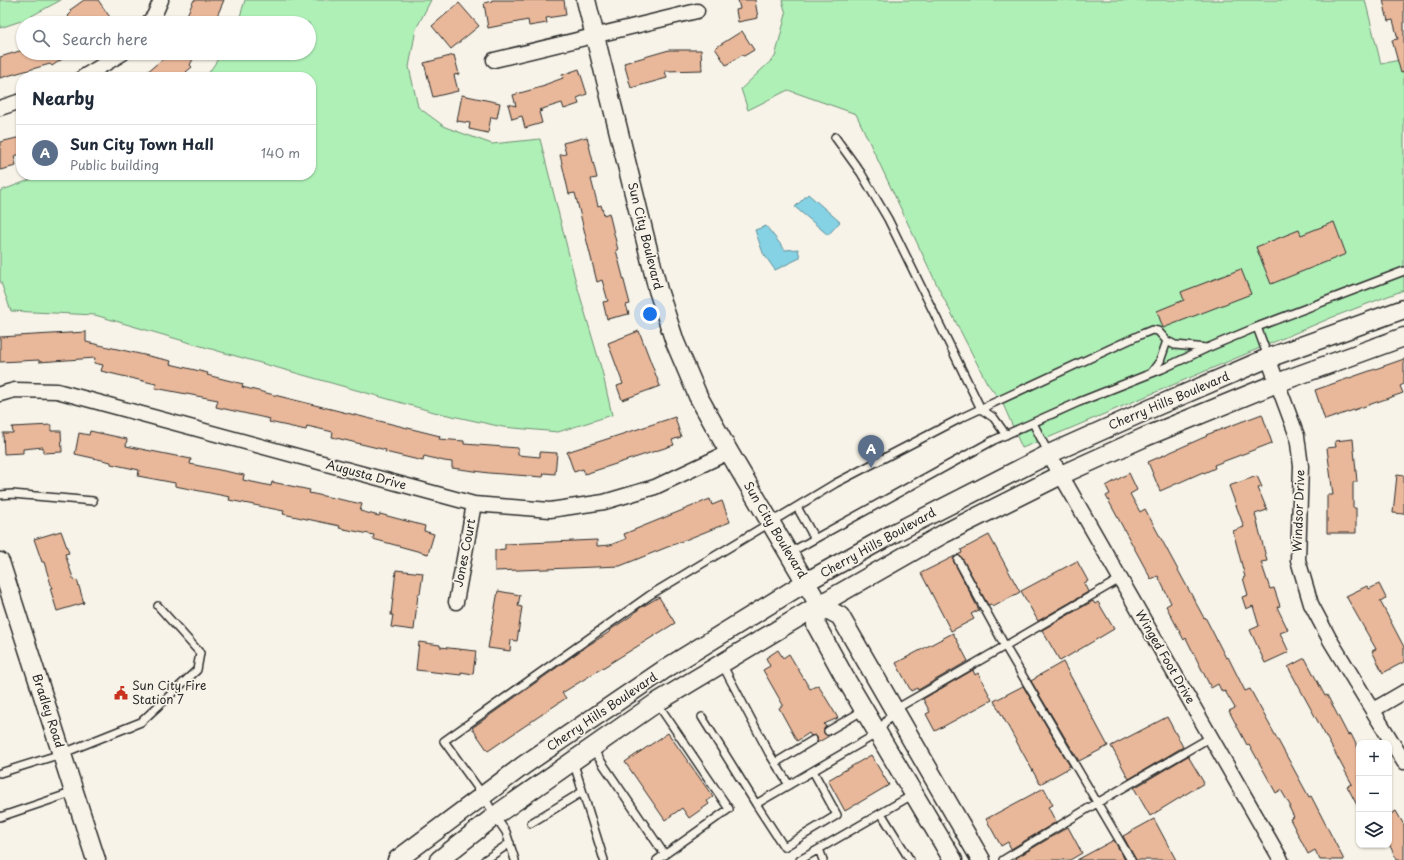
<!DOCTYPE html>
<meta charset="utf-8">
<style>
:root{--surface:#fff;--page:#f6f6f7;--text:#1f2937;--muted:#747a83;--line:#e0e1e3;--accent:#2563eb}
body{margin:0;font-family:"Playpen Sans",sans-serif;background:var(--page);color:var(--text)}
.controls{position:absolute;right:12px;bottom:12px;display:grid;overflow:hidden;border-radius:8px;box-shadow:0 1px 3px #0004}
.controls button{width:36px;height:36px;display:grid;place-items:center;padding:0;border:0;border-bottom:1px solid var(--line);background:var(--surface);color:var(--text);font:20px sans-serif}
.you{position:absolute;left:650px;top:314px;width:14px;height:14px;margin:-10px;border:3px solid #fff;border-radius:50%;background:#1a73e8;box-shadow:0 0 0 6px #1a73e833}
.badge{display:grid;place-items:center;width:26px;height:26px;border-radius:50%;background:var(--accent);color:#fff;font-size:13px;font-weight:700}
.pin{position:absolute;translate:-50% -33px;filter:drop-shadow(0 1px 2px #0008)}
.pin::after{content:'';position:absolute;top:21px;width:14px;height:12px;background:inherit;clip-path:polygon(0 0,100% 0,50% 100%)}
.list{margin:0;padding:0;list-style:none}
h2{display:flex;justify-content:space-between;align-items:center;height:52px;margin:0;padding:0 16px;font-size:17px}
h2 small{font-size:13px;font-weight:400;color:var(--muted)}
.list li{display:grid;grid-template-columns:26px 1fr auto;gap:12px;align-items:center;box-sizing:border-box;height:56px;padding:0 16px;border-top:1px solid var(--line)}
.list b{display:block;font-size:15px;white-space:nowrap}
.list p{margin:0;font-size:13px;white-space:nowrap;color:var(--muted)}
.list em{font-size:13px;font-style:normal;color:var(--muted)}
.icon{flex:none;width:22px;height:22px;fill:none;stroke:currentColor;stroke-width:2;stroke-linecap:round;stroke-linejoin:round}
.map{position:relative;flex:none;width:1404px;height:860px;overflow:hidden}
.search{position:absolute;background:var(--surface);box-shadow:0 1px 3px #0004;left:16px;top:16px;width:300px;height:44px;display:flex;align-items:center;gap:10px;box-sizing:border-box;padding:0 14px;border-radius:22px;color:var(--muted);font-size:15px}
.panel{position:absolute;background:var(--surface);box-shadow:0 1px 3px #0004;left:16px;top:72px;width:300px;height:108px;border-radius:16px}
.map>svg:first-child{display:block}
</style>
<div class="map">
<svg width="1404" height="860" viewBox="0 0 1404 860">
<rect width="100%" height="100%" fill="#f7f3e8"/>
<filter id="ink" filterUnits="userSpaceOnUse"><feTurbulence type="fractalNoise" baseFrequency=".025" numOctaves="2"/><feDisplacementMap in="SourceGraphic" scale="8" xChannelSelector="R" yChannelSelector="G"/><feConvolveMatrix kernelMatrix="1 2 1 2 8 2 1 2 1" color-interpolation-filters="sRGB"/></filter>
<g filter="url(#ink)">
<path fill="#aff0b7" stroke="#6d8e71" d="M0,0H61L24,20L0,28Z
M245,0H431L416,29L409,67L418,107L445,127L492,144L540,139L574,275L602,371L612,415L558,432L503,427L434,412L218,351L95,315L11,311L0,280V191L43,175H311V77H206L222,53H309V23H238Z
M782,0H1365L1381,64L1404,59V290L1333,317L1050,437L1022,448L1003,404L987,383L938,287L856,114L788,90L748,110L741,89L775,57L786,14Z"/>
<path fill="#85d2e4" stroke="#618f9a" d="M808,194L840,222L828,235L795,207Z
M766,226L785,250L798,249L800,258L775,270L763,253L755,230Z"/>
<path fill="#e9b89a" stroke="#2b2b2b" d="M84,0H98L114,23H73L68,16L71,13L70,10Z
M194,0H224L214,23H183Z
M492,0H564L566,15L546,18L547,23L529,26L528,20L488,28L484,3L492,1Z
M738,0H755L758,18L738,22L736,10L740,9Z
M1383,0H1404V72L1401,73L1392,40L1398,39L1393,20L1388,21Z
M459,3L479,26L451,49L432,26Z
M742,31L754,50L744,56L742,55L726,65L715,48Z
M23,50V53H71L52,66L50,64L0,78V57Z
M669,50H701L702,70L665,71L667,78L631,88L624,63Z
M170,53H196L190,65L192,67L186,72L191,77H141Z
M454,55L459,74L454,75L458,91L433,97L424,63Z
M579,69L587,94L577,98L579,104L564,109L562,103L539,110L542,111L539,112L542,123L525,128L522,116L512,119L508,104L516,106L513,95L545,86L544,85L563,78L562,75Z
M462,95L500,103L497,118L491,117L488,133L469,129L470,123L457,121Z
M21,137V154L14,156L16,166L0,170V142Z
M587,137L597,178L591,179L598,206L601,205L604,215L609,213L618,250H616L630,304L626,305L629,314L607,319L603,302L608,301L602,280L597,282L575,193L569,194L560,155L566,154L563,143Z
M1334,222L1346,254L1271,284L1256,247L1299,230L1301,235Z
M1241,269L1251,294L1163,328L1157,311L1184,300L1181,292Z
M639,331L660,386L622,400L617,386L623,384L608,343Z
M86,332V342L171,361L170,364L208,373L207,375L243,384L242,387L440,436L439,439L464,441V444L518,448V455L540,457V452L557,453L555,474L544,473L543,477L489,473L452,468V462L444,461L424,456L423,461L385,452L386,450L332,437L333,432L307,426L306,430L269,422L270,419L216,407L218,400L155,388L156,384L101,371L103,365L94,363L95,358L39,362V360L0,362V337Z
M1404,359V384L1400,386L1403,393L1325,420L1315,390Z
M1262,414L1272,443L1214,465L1215,468L1204,473L1203,472L1160,491L1148,462L1207,436L1206,435Z
M675,417L681,437L672,440L674,445L585,474L583,469L574,472L567,452Z
M51,425V431H61L62,452L43,453V447L23,449V453L4,454L3,433H13L12,427Z
M90,431L127,439L126,446L191,459L190,464L244,475L243,480L271,486L272,482L310,490L309,493L362,504L360,511L379,516L380,514L425,526L424,531L434,534L428,554L373,539L374,535L339,528L340,526L283,514L284,511L229,500L230,497L175,486V483L138,476L139,470L111,464V462L75,454L79,433L89,435Z
M1353,439L1357,482H1353V508H1356V533H1327V495H1333L1327,448L1336,447L1335,441Z
M1129,473L1137,490L1130,494L1140,512L1145,509L1204,618L1205,617L1226,658L1228,657L1245,691L1250,689L1309,797L1311,796L1344,860H1320L1315,850L1308,854L1290,819L1294,817L1289,807H1291L1281,790L1276,793L1249,744L1247,745L1229,711L1235,708L1225,691L1222,692L1218,684L1211,688L1186,638L1184,640L1166,606L1171,603L1158,576L1151,579L1106,496L1110,494L1106,486Z
M1397,475L1404,476V514L1393,513Z
M1257,476L1262,487L1258,488L1267,510L1255,514L1267,561L1261,562L1270,589L1274,588L1280,606L1277,607L1288,630L1280,633L1289,652L1265,663L1250,630L1259,626L1253,606L1246,609L1242,597L1248,595L1243,578L1245,577L1233,531L1244,527L1229,486Z
M710,499L712,505L722,501L730,522L620,566L495,571V550L505,549V544L597,540V546L610,545L626,539L624,534Z
M61,531L69,553L65,554L74,581L77,580L84,603L57,611L50,588H52L44,562H42L34,539Z
M989,535L1020,592L993,607L991,604L988,605L962,558L960,556L957,555L962,553L961,550Z
M955,556L953,560L954,562L979,610L971,614L974,619L951,631L921,573Z
M1077,561L1088,581L1084,583L1088,592L1038,621L1021,591Z
M396,570L423,573L420,594H418L414,630L391,627L393,615H391Z
M1379,584L1386,598L1380,601L1404,647V662L1383,673L1372,651L1376,649L1346,596L1367,586L1369,589Z
M498,591L520,595L518,606L522,607L517,641L511,640L510,651L488,648Z
M659,597L675,623L562,693L566,698L488,751L472,728L587,646L611,631L610,630L634,614V613L640,608Z
M1093,601L1095,604L1098,602L1114,629L1060,661L1042,630Z
M953,633L968,661L918,690L917,688L911,691L896,663Z
M419,642L440,645V647L476,651L473,674L461,672V675L416,670Z
M778,650L783,658L789,654L810,689L818,685L838,718L824,724L826,727L824,729V733L826,735L829,736L817,743V737L815,735L811,736L809,733L797,741L779,708L783,705L763,670L770,666L766,658Z
M1305,658L1325,696L1327,695L1348,735L1351,734L1359,750V809L1347,786L1352,784L1288,667Z
M1063,662L1108,746L1079,761L1031,681L1036,678V677Z
M973,670L975,675L978,673L992,700L935,731L926,714L930,712L923,699Z
M1023,686L1070,766L1068,767L1069,768L1040,784L994,701Z
M1167,717L1183,747L1129,779L1111,746Z
M668,733L713,797L707,801L709,804L689,818L682,808L665,820L625,762Z
M871,755L889,785L845,811L828,780Z
M1188,756L1204,783L1150,816L1134,788Z
M1044,788L1053,805L1048,807L1056,822L1011,849L1008,842L1001,846L986,819Z
M1396,811L1404,825V860H1397L1389,844V815Z
M1154,819L1176,860H1136L1123,836Z
M1068,827L1082,853L1070,860H1017L1016,858Z
M1114,840L1125,860H1077Z"/>
<g fill="none" stroke-linecap="round" stroke-linejoin="round">
<g stroke="#2b2b2b" stroke-width="10">
<path id="service" d="M835,137L861,173L888,219L981,409L994,418L1006,435
M1257,327L1268,357
M1151,373L1160,361L1167,341
M1033,423L1049,454
M0,495L12,494L93,501
M797,507L815,539
M789,553L994,440L1079,402L1162,369L1207,348L1257,327L1404,271
M1120,579L1005,646L1131,860
M722,664L769,753L789,785
M657,703L729,809L657,860
M702,717L756,804L878,733L894,710L1005,646L958,560
M828,731L864,710
M592,748L665,855
M573,761L604,860
M775,763L813,740
M0,773L61,754L141,722L197,670L200,653L158,606
M756,804L784,847L837,815L813,771
M881,813L910,860
M0,817L74,792
M531,823L582,792
M819,849L823,860
M485,860L510,843
M515,860L506,832L495,816L483,795L444,741L650,595L836,483L963,417L1142,334L1152,330L1158,331L1167,341L1175,345L1207,348
M800,860L914,794
M1003,860L1097,803L1211,737"/>
</g>
<g stroke="#2b2b2b" stroke-width="17">
<path id="minor" d="M148,23L154,16L161,0
M494,60L697,11
M83,77L123,53
M0,108L21,101
M1268,358L1297,436L1301,466L1298,560L1311,604L1330,640L1404,762
M0,394L15,390L57,391L474,504L550,510L604,502L655,487L729,452
M1049,454L1281,860
M456,602L474,504
M1373,710L1404,692"/>
</g>
<g stroke="#2b2b2b" stroke-width="21">
<path id="tertiary" d="M586,0L658,290L675,342L698,396L729,452L819,605L840,616L981,860
M0,562L96,860
M819,605L816,625L844,676L953,860
M397,860L524,765L665,669L806,582L896,532L1049,454L1150,409L1268,358L1404,309
M439,860L500,812L656,703L819,605L945,533L1061,475L1145,437L1277,383L1404,337"/>
</g>
<use href="#service" stroke="#f7f3e8" stroke-width="7"/>
<use href="#minor" stroke="#f7f3e8" stroke-width="14"/>
<use href="#tertiary" stroke="#f7f3e8" stroke-width="18"/>
</g>
</g>
<defs>
<g id="civic-bare" transform="scale(1.08)"><path d="M-.6-6.5H3V-4.5H.6V-3L4-1V1h2V6H-6V1h2V-1L-.6-3ZM-1.2 2.5V6h2.4V2.5Z" fill="#c8321e" stroke="#f7f3e8" stroke-width="2.5" paint-order="stroke"/></g>
</defs>
<g fill-rule="evenodd">
<use href="#civic-bare" x="121" y="693"/>
</g>
<g text-anchor="middle" stroke-width="3.5" stroke-linejoin="round" paint-order="stroke">
<g font-size="12" fill="#2b2b2b" stroke="#f7f3e8">
<text transform="translate(645 236) rotate(76)" y="4">Sun City Boulevard</text>
<text transform="translate(1169 401) rotate(-23)" y="4">Cherry Hills Boulevard</text>
<text transform="translate(366 475) rotate(15)" y="4">Augusta Drive</text>
<text transform="translate(1299 511) rotate(-88)" y="4">Windsor Drive</text>
<text transform="translate(775 530) rotate(59)" y="4">Sun City Boulevard</text>
<text transform="translate(878 543) rotate(-29)" y="4">Cherry Hills Boulevard</text>
<text transform="translate(465 553) rotate(-79)" y="4">Jones Court</text>
<text transform="translate(1165 657) rotate(60)" y="4">Winged Foot Drive</text>
<text transform="translate(48 711) rotate(72)" y="4">Bradley Road</text>
<text transform="translate(602 712) rotate(-34)" y="4">Cherry Hills Boulevard</text>
</g>
<g font-size="12" fill="#2b2b2b" stroke="#f7f3e8" text-anchor="start">
<text x="132" y="690">Sun City Fire<tspan x="132" dy="14">Station 7</tspan></text>
</g>
</g>
</svg>
<div class="controls">
<button>+</button>
<button>−</button>
<button><svg class="icon" aria-label="layers" viewBox="0 0 24 24"><path d="M12 4l9 5-9 5-9-5zM3 14l9 5 9-5"/></svg></button>
</div>
<div class="you"></div>
<div class="pin badge" style="left:871px;top:468px;background:#5c6f8a">A</div>
<div class="search"><svg class="icon" aria-label="search" viewBox="0 0 24 24"><circle cx="10" cy="10" r="6"/><path d="M15 15l6 6"/></svg>Search here</div>
<section class="panel">
<h2>Nearby<small></small></h2>
<ul class="list">
<li><span class="badge" style="background:#5c6f8a">A</span><div><b>Sun City Town Hall</b><p>Public building</p></div><em>140 m</em></li>
</ul>
</section>
</div>
